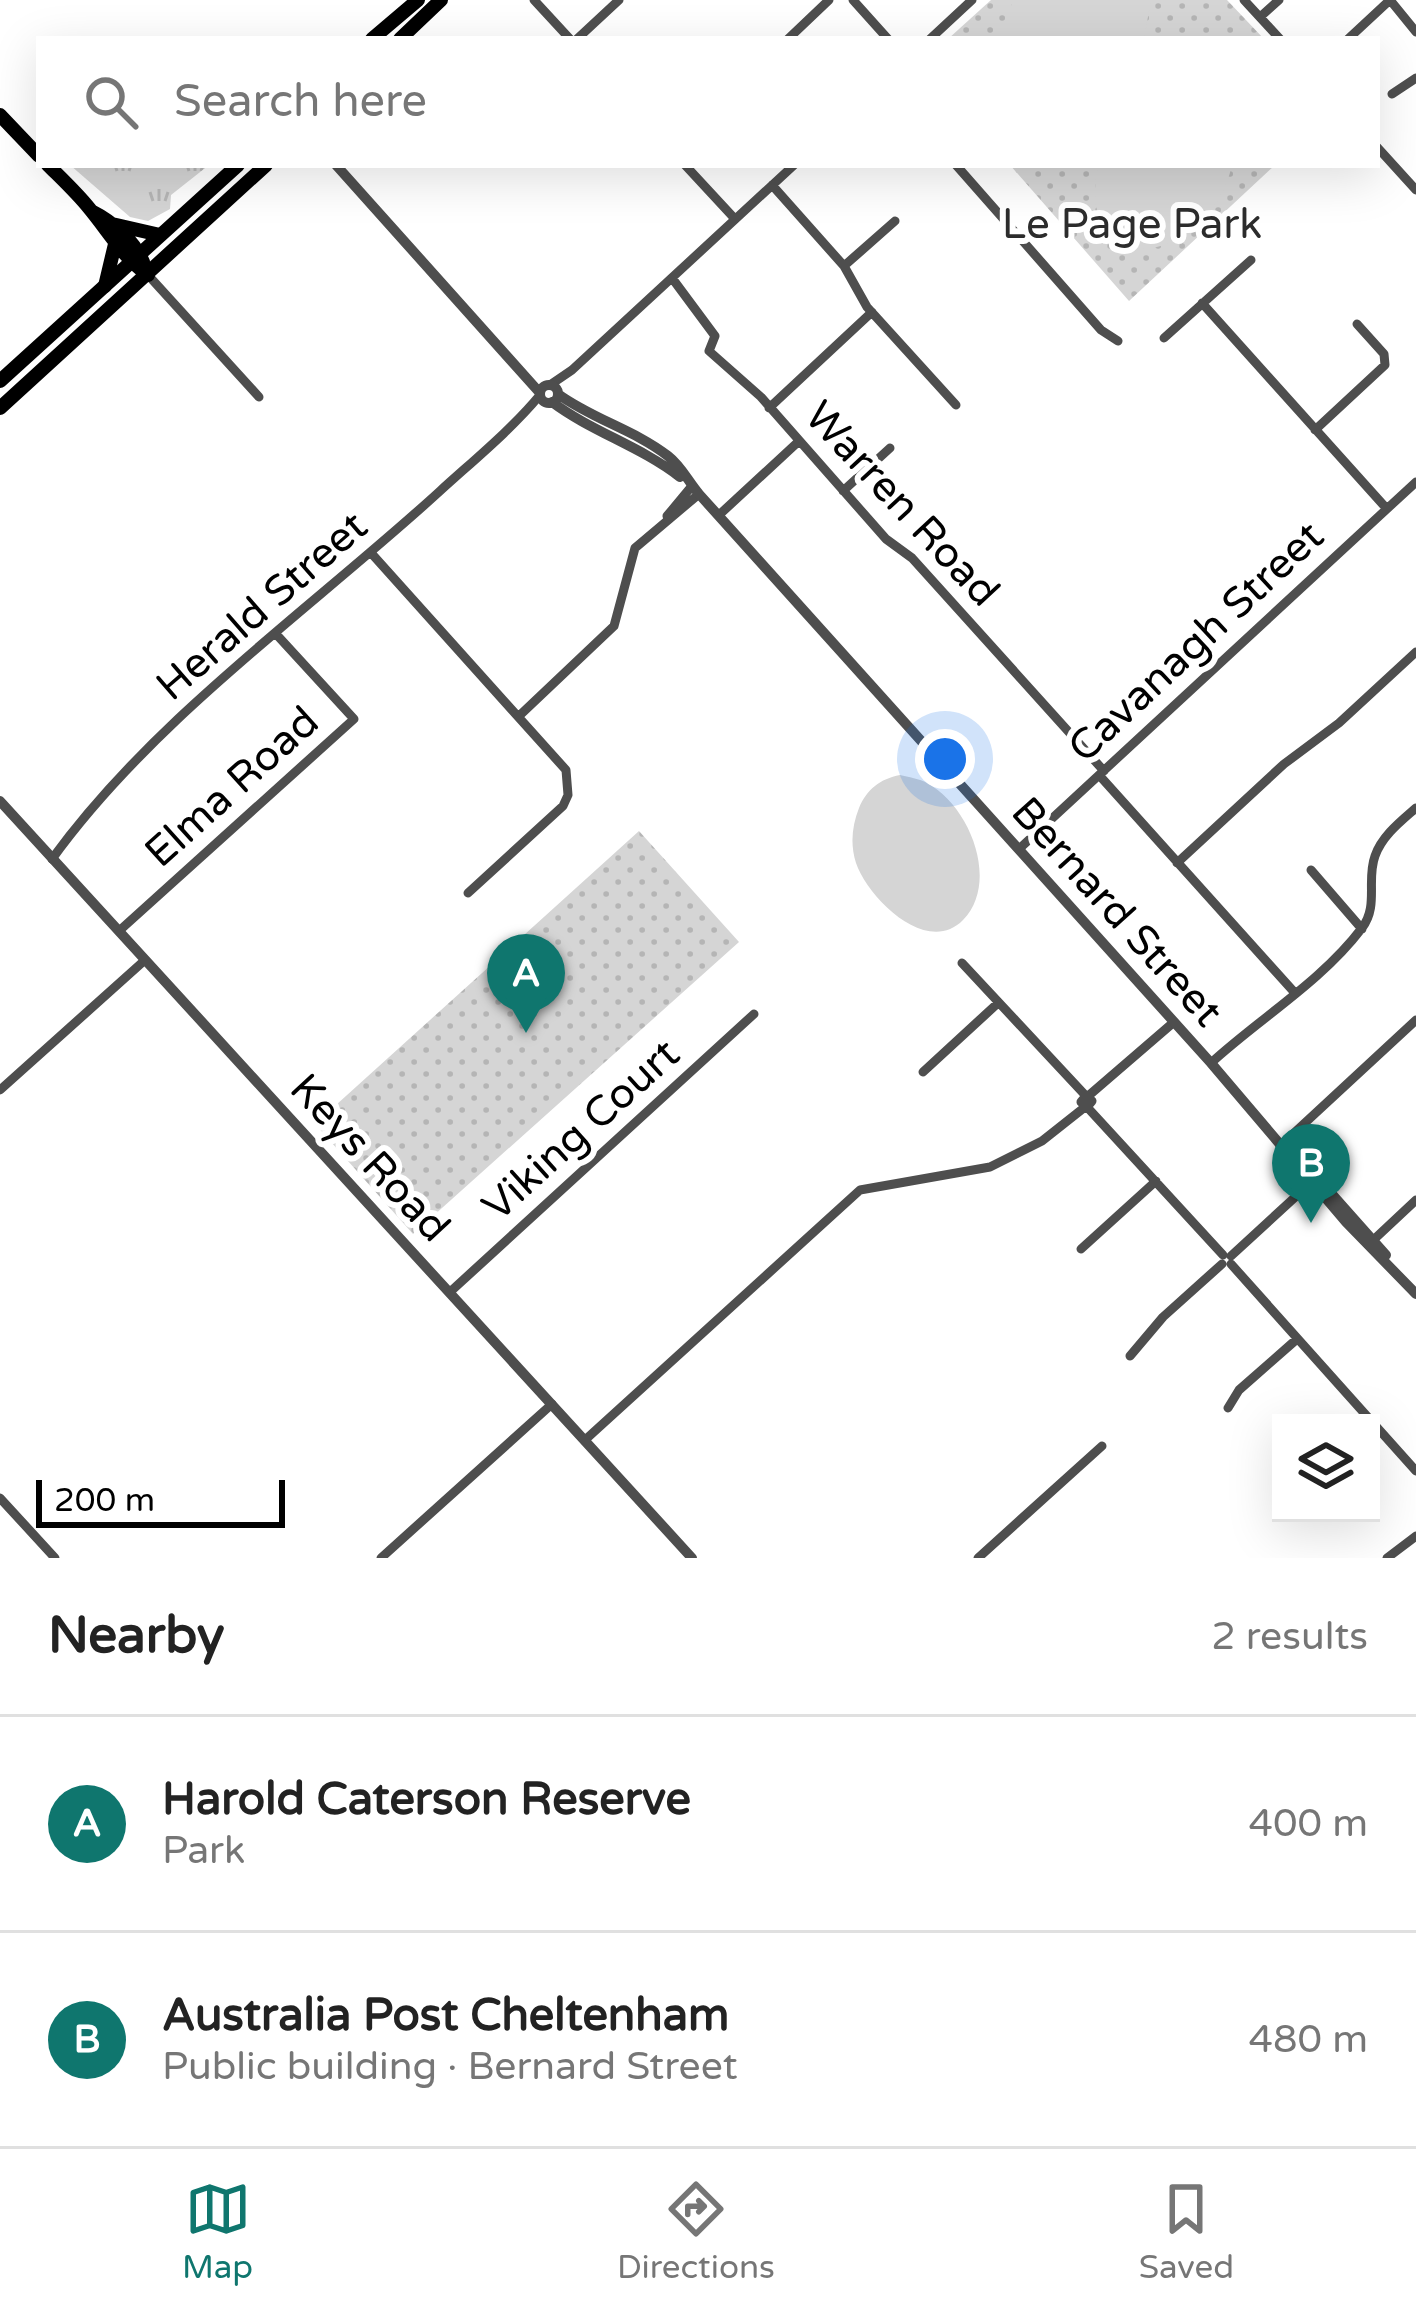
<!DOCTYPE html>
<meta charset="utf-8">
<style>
:root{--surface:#fff;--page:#f6f6f6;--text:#222;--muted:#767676;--line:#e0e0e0;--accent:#0f766e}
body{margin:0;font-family:"Varela Round",sans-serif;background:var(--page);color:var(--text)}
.controls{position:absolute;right:36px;bottom:36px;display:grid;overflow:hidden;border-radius:0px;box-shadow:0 12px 48px #0002}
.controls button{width:108px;height:108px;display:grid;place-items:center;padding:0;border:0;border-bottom:3px solid var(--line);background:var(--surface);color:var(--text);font:60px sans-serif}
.scale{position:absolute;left:36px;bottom:30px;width:249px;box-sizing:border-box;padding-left:12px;border:6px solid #000;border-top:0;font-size:33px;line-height:42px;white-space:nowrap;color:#000;-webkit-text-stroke:9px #fff;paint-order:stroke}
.you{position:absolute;left:945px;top:759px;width:42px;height:42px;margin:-30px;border:9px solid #fff;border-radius:50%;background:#1a73e8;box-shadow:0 0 0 18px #1a73e833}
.badge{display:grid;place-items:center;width:78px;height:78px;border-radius:50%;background:var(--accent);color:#fff;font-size:39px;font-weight:700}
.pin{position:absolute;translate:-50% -99px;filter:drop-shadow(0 3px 6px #0008)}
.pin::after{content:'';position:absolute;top:63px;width:42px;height:36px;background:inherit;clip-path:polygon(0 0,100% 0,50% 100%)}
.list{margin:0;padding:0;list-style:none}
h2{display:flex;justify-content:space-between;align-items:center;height:156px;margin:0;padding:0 48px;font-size:51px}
h2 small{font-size:39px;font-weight:400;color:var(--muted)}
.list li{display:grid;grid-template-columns:78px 1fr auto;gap:36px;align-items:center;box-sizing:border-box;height:216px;padding:0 48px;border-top:3px solid var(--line)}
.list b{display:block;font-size:45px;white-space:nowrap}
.list p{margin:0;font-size:39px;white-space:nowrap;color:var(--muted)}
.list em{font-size:39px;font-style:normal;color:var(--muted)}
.icon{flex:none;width:66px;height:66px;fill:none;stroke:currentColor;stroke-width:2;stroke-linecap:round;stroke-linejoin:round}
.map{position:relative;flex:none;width:1416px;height:1558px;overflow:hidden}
.search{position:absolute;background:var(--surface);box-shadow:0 12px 48px #0002;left:36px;right:36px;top:36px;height:132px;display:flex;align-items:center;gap:30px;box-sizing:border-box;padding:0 42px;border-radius:0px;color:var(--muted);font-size:45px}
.sheet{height:588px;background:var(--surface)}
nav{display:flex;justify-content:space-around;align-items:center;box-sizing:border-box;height:168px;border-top:3px solid var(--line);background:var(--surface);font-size:33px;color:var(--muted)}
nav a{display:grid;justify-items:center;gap:6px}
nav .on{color:var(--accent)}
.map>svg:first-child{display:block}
</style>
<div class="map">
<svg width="1416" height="1558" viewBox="0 0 1416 1558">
<defs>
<pattern id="grass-tufts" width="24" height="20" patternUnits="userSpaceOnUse" patternTransform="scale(3)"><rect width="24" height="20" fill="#d5d5d5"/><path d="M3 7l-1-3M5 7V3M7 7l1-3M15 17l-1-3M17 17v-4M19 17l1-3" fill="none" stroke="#b5b5b5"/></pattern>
<pattern id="park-dots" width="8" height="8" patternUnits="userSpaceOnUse" patternTransform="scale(3)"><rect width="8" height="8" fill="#d5d5d5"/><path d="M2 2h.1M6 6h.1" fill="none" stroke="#b5b5b5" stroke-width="1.8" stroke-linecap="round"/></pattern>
</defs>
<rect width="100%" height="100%" fill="#fff"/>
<path fill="url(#grass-tufts)" d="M70,165H209L171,195L170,209L148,221L130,217Z"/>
<path fill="url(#park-dots)" d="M991,0H1227L1264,39H948Z
M1010,165H1275L1129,301Z
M639,831L739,942L413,1234L315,1124Z"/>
<path fill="#d5d5d5" d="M1013,0H1151L1144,39H1000Z
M1098,165H1232C1209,266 1074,287 1098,165Z
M900,775C908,777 920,779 927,783C970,806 1000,882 963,920C927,957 868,898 856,863C850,844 852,826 859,808C867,789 880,779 900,775Z"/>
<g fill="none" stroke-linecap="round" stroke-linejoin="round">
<path stroke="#4e4e4e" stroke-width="9" d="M534,0L570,39
M853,0L888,39
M1244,0L1280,39
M1260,17L1279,0
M577,39L619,0
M788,39L829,0
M930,39L972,0
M1348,39L1390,0L1416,32
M1392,94L1416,78
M1377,147L1416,190
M685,165L735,219
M956,165L1101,330L1118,341
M772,185L844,266L867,307L956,405
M844,266L895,221
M148,275L259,397
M672,278L715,336L709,351L761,397L886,539L912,558L1104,771
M1202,303L1387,509
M1164,338L1251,260
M550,385L572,370L794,165
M769,408L872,312
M1315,430L1385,365L1384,354L1357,324
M843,491L890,448
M719,515L798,442
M667,516L692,486
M372,554L566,770L568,795L563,806L468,893
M519,716L614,626L635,548L699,494
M1099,775L1295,993
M1019,849L1416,482
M52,859C154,718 312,608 440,491C474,460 511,430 540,395
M1177,863L1284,764L1339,723L1416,652
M1311,870L1362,929
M119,931L354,719L276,634
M962,963L1086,1096
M1211,1063C1260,1018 1321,982 1362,928C1379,906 1366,880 1375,856C1382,836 1400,822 1416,808
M923,1072L998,1003
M0,1090L145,960
M1086,1096L1092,1101L1087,1107L1081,1102Z
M1087,1097L1174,1022
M1087,1107L1223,1255
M1280,1146L1416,1020
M1368,1245L1416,1200
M1081,1249L1156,1181
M1231,1256L1316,1178
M1231,1264L1416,1471
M450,1292L754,1014
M1130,1356L1163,1317L1222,1264
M1228,1408L1239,1390L1297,1339
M585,1440L860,1190L990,1167L1042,1141L1085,1107
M0,1498L55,1558
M381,1558L552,1404
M978,1558L1102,1446
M1387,1558L1416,1536"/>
<path stroke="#4e4e4e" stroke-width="10" d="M336,165L540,393
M540 394a9 9 0 1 1 18 0a9 9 0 1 1-18 0Z
M558,394C592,419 635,430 668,456C681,466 688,481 699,494L1211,1063L1346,1222L1416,1294
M552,402C592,432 640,446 680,477
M0,801L692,1558
M1291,1148L1386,1255"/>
<path stroke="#000" stroke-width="14" d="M0,115L39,156
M48,165C62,179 77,193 89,208C109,232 122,256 148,275
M93,212C113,222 134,241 143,262
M112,224L160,235
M105,286L115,244"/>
<path stroke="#000" stroke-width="14" d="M372,39L418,0
M400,39L441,0
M0,381L238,165
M0,408L266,165"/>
</g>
<g text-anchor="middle" stroke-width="12" stroke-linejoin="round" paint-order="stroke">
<g font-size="42" fill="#2c2c2c" stroke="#fff">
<text x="1132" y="238">Le Page Park</text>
</g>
<g font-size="42" fill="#000" stroke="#fff">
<text transform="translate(903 503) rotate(47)" y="15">Warren Road</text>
<text transform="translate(261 605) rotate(-41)" y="15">Herald Street</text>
<text transform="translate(1195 641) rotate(-43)" y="15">Cavanagh Street</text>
<text transform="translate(231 786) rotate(-42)" y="15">Elma Road</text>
<text transform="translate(1118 911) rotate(48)" y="15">Bernard Street</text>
<text transform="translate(580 1129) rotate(-42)" y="15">Viking Court</text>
<text transform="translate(371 1157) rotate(47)" y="15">Keys Road</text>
</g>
</g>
</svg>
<div class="controls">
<button><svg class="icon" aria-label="layers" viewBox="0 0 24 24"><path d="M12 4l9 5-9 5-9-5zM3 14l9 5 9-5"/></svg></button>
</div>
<div class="scale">200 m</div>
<div class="you"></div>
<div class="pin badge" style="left:526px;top:1033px">A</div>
<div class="pin badge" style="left:1311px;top:1223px">B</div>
<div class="search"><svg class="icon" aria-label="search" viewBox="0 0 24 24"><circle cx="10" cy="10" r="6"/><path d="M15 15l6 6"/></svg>Search here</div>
</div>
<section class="sheet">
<h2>Nearby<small>2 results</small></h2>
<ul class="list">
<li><span class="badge">A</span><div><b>Harold Caterson Reserve</b><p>Park</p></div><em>400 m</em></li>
<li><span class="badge">B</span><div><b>Australia Post Cheltenham</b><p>Public building · Bernard Street</p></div><em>480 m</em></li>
</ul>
</section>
<nav>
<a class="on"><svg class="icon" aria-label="map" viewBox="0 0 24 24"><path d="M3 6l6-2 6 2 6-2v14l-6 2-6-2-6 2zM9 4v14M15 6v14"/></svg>Map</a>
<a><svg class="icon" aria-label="directions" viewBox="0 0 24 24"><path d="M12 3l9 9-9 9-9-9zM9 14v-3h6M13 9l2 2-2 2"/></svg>Directions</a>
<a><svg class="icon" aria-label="saved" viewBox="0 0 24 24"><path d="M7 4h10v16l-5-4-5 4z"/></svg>Saved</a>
</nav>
